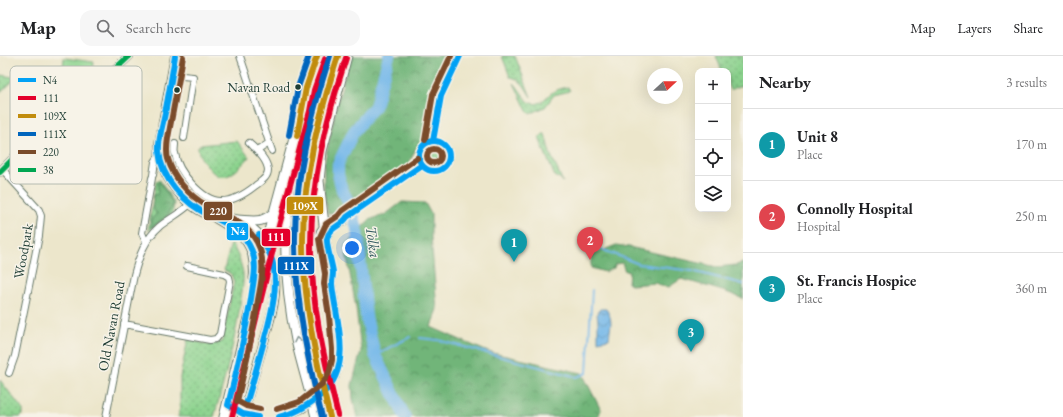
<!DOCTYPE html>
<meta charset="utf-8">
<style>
:root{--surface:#fff;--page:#f6f6f6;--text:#202124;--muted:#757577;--line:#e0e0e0;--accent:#ea580c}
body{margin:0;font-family:"EB Garamond",serif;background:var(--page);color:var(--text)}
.controls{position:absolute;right:12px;top:12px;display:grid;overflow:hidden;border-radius:8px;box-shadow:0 4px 16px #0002}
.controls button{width:36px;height:36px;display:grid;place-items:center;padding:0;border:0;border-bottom:1px solid var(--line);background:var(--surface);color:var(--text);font:20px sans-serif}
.compass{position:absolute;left:647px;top:12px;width:36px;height:36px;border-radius:50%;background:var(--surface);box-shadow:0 4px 16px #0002;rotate:68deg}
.you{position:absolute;left:352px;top:192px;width:14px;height:14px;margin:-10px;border:3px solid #fff;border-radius:50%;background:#1a73e8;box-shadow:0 0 0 6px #1a73e833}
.badge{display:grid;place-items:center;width:26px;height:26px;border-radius:50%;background:var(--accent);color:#fff;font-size:13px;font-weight:700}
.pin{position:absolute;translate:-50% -33px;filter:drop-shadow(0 1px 2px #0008)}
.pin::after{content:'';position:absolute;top:21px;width:14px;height:12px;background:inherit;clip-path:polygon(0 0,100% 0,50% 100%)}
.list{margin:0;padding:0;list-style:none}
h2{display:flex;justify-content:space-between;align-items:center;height:52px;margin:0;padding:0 16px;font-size:17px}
h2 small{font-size:13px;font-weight:400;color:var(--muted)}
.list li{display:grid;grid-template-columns:26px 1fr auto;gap:12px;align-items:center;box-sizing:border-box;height:72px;padding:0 16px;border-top:1px solid var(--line)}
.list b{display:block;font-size:15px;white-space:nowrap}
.list p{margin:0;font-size:13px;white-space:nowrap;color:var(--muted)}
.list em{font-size:13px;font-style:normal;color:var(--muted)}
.icon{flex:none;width:22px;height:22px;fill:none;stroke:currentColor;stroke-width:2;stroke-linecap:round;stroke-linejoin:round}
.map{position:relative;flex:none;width:743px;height:361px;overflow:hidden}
header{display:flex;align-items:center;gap:24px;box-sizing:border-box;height:56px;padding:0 20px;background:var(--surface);border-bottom:1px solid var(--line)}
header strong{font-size:19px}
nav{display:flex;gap:22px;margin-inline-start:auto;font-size:14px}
.search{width:280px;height:36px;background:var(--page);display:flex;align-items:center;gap:10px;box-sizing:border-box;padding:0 14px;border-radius:12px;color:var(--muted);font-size:15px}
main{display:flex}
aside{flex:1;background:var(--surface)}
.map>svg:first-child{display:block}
</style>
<header>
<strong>Map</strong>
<div class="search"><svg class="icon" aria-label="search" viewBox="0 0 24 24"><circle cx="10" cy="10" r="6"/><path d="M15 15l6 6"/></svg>Search here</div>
<nav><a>Map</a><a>Layers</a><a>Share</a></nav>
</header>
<main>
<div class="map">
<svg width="743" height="361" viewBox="0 0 743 361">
<defs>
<pattern id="grass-dots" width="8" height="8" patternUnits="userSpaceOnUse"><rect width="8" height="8" fill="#8cd38e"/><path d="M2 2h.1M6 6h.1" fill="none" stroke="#72ac75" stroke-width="1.8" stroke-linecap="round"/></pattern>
<pattern id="forest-crowns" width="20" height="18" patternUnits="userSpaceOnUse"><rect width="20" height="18" fill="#71b579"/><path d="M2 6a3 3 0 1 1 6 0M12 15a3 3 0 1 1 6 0" fill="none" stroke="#5c9464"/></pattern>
<pattern id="water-waves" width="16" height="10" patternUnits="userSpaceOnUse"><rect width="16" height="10" fill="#73b7e9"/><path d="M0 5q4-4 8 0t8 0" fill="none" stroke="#5e96be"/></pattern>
</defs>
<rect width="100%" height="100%" fill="#f7f3e8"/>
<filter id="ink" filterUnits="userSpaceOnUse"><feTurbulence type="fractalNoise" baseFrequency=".025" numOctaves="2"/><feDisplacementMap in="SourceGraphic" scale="8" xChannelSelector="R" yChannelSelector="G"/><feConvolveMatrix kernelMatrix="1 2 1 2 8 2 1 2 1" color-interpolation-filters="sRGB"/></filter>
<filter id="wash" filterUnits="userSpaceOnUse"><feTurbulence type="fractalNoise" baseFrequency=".012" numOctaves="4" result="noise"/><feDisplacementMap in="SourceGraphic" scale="16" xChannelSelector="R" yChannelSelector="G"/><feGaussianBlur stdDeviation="0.9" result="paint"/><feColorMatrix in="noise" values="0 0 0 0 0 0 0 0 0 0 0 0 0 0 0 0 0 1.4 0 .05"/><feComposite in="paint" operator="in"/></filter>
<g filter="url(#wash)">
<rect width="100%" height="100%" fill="#ece6cb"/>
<path fill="url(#grass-dots)" stroke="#568861" d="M502,0H515L531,41C526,33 521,22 510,21Z
M716,0H743V29L730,34L728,29V15H722Z
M0,19L13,21L14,24L0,37Z
M514,27C519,32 523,40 528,45C539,53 545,41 553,36C558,33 563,32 568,31L570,35L554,39L545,51L530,58L527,55Z
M543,78H545L550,97L563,126L560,122L555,121L539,82Z
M237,85L249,101C243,108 230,124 219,120C213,118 209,112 205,107C201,103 198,97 198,91L200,89Z
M422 101a12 12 0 1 1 24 0a12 12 0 1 1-24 0Z
M160,124L174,147L173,154L171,159L148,175L156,125Z
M231,187C237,196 241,206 243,217C244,225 242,234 241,242C236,282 225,322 214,361H178L180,353V321L188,283C198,286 213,292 222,285L234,226L231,218L224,214Z
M0,324L23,354V359L20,361H0Z"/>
<path fill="url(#forest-crowns)" stroke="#487956" d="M350,0H452L435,44L434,59L428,77L416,92L407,112L353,152L341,157L328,158L324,139V109L336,53Z
M160,126L172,146V152L169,155L168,159L151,172L152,162L155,160L156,157L152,150L153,140L158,137V127Z
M402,146L425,147L431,158V181L437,253L431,271L488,296L582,317L601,354L598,361H357L353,343L352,329L361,295L356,252L345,190L369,164L386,158Z
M616,189L629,191L717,211L736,209L743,207V243C731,237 719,234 706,230C698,228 690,225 681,223L669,231L661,230L656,227L631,229L628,227L629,216L625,215L622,207L615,208L614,212L605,216L591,212V199Z"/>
<path fill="#8cd38e" stroke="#568861" d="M64,2L94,6L93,15L63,11Z"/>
<path fill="url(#water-waves)" stroke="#497a8e" d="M600,253H606C614,264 610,271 609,283L598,285V266L597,257Z"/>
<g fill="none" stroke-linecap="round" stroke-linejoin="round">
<path stroke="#73b7e9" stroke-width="2" d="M601,193L639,208L692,215L743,228
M420,282L438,284L577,321L587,317L592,234
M375,299L410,281"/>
<path stroke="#73b7e9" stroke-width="12" d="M389,0L375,50L354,75L338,108V118L342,134L351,150L357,173L366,260L375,299L405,361"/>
</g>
</g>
<g filter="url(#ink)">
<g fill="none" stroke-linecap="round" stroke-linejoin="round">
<g stroke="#677869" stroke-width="8">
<path id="minor" d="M240,0L272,95
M172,19L193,21L184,82
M175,88C175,91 174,95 175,97C177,115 202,145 221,145C234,145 245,138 255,130C260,126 268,122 268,114C267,103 256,94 249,87
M257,95L269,87
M2,113L39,154L41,160L39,180L15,300L9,317
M153,119L155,106L159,100
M324,169L333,218L332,227L337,259L340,293V305L336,320
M327,183L332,173L344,166L347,161L342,160L327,165L320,175L318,182L326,220L332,227
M146,186L142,177L152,122
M124,268L210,284L216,283L220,278L230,225L229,221L224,218L187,210
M228,349L243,358L258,361
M106,361L134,219C139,200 145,183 160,170C170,162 181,157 190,148
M279,361L291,358L303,353"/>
</g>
<g stroke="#677869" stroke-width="10">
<path id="major" d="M175,0L159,88C158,119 185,152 214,161C222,163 231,161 238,164C264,174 272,197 275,223C277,243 270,263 265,282C257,309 250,335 242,361
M0,116L19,97L89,38L129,0"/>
</g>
<g stroke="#677869" stroke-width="11">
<path id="highway" d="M293,106C282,164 284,227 296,284C302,310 310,335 316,361
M216,162C235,174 252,181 254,207C254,212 255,217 254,222
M238,164C254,165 264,168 275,155
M324,169L319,125L322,95L347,0
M224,361L269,175L302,53L306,32L317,0
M330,361C318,314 307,266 304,218C298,143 314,70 338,0"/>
</g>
<use href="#minor" stroke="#fff" stroke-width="6"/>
<use href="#major" stroke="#fff" stroke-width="8"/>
<use href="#highway" stroke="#fff" stroke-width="9"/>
<g stroke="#677869" stroke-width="8" stroke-linecap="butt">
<path id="minor-bridge" d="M303,353L328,333L336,320"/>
</g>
<use href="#minor-bridge" stroke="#fff" stroke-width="6"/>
<g stroke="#f7f3e8" stroke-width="9">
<path id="bus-1" d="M175,0C172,19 169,38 165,57C163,69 158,82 159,95C161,123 185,148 209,159C226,167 245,176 252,195C258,210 253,227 251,243C245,278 237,314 228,349L243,358L258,361
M433,85L441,40L460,0
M419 100a15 15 0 1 1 30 0a15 15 0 1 1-30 0Z
M247,345C253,326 258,307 263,289C270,262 280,231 272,204C269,194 264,187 259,179
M279,361C295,357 304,352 317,342C321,339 325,336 328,332C352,303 335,261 332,228C332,224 333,220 333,216C332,208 326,189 327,183C329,171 342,170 347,161L422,109"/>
</g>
<g stroke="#f7f3e8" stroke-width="9">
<path id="bus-2" d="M338,359C324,303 311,247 311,189C311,125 326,63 346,2
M232,361L277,177L310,55L314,34L325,3"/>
</g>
<g stroke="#f7f3e8" stroke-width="9">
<path id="bus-3" d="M297,80L306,32L317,0
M330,361C316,305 304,248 303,190C302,125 318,62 338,0"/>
</g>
<g stroke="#f7f3e8" stroke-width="9">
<path id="bus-4" d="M289,79L298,31L309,0
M322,361C308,305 296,248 295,190C294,125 310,62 330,0"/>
</g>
<g stroke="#f7f3e8" stroke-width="9">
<path id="bus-5" d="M183,1L168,82C167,89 166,96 168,103C173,121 189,140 206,149C227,160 251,168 260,193C265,210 261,228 258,244C253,278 245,312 237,345L246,350L260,353
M425,84L433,38L451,0
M427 100a7 7 0 1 1 14 0a7 7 0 1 1-14 0Z
M277,353L299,346L322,328L329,317L332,304V293L329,260L324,228L325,218L319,183L326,168L338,160L342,155L417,102"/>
</g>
<g stroke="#f7f3e8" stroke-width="9">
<path id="bus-6" d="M0,116L19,97L89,38L129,0"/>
</g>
<use href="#bus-1" stroke="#02a1f5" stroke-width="6"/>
<use href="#bus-2" stroke="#e4002b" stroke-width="6"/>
<use href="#bus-3" stroke="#c18c0d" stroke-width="6"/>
<use href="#bus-4" stroke="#0065bd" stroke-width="6"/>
<use href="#bus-5" stroke="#7a4b2a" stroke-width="6"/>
<use href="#bus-6" stroke="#00a651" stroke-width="6"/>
</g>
<defs><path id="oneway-chevron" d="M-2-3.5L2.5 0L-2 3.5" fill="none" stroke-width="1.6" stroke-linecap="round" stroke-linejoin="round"/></defs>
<use stroke="#8f9e9a" href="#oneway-chevron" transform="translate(297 284) rotate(-102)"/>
</g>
<g fill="#1f3d34" stroke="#f7f3e8" stroke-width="1.5">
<circle cx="298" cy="31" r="3.5"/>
<circle cx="177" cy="34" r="3.5"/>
</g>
<g text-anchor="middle" stroke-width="3" stroke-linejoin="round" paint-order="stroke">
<g font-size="13" fill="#1f3d34" stroke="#f7f3e8" text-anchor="end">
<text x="290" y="36">Navan Road</text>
</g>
<g font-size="14" fill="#1f3d34" stroke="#f7f3e8">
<text transform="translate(23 195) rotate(-80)" y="5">Woodpark</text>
<text transform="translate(111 270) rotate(-79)" y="5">Old Navan Road</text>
</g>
<g font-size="15" font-style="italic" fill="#345c61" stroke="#f7f3e8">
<text transform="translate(373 186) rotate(82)" y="5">Tolka</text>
</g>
</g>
<rect x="10" y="10" width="132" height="118" rx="6" fill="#f7f3e8" stroke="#b6bcb2" stroke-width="1"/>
<rect x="18" y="22" width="18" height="4" fill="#02a1f5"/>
<rect x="18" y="40" width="18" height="4" fill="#e4002b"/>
<rect x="18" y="58" width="18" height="4" fill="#c18c0d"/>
<rect x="18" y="76" width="18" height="4" fill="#0065bd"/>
<rect x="18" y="94" width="18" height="4" fill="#7a4b2a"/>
<rect x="18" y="112" width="18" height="4" fill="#00a651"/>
<g font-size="11" fill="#1f3d34">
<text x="43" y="28">N4</text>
<text x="43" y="46">111</text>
<text x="43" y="64">109X</text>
<text x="43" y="82">111X</text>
<text x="43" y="100">220</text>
<text x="43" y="118">38</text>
</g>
<g stroke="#f7f3e8" stroke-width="1.5">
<rect x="286" y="140" width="38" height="19" rx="4" fill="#c18c0d"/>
<rect x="203" y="145" width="30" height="20" rx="4" fill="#7a4b2a"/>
<rect x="226" y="166" width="23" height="19" rx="4" fill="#02a1f5"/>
<rect x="261" y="172" width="30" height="19" rx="4" fill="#e4002b"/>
<rect x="277" y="200" width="38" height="19" rx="4" fill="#0065bd"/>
</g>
<g font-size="11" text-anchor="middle" font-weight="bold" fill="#fff">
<text x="305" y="154">109X</text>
<text x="218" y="159">220</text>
<text x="238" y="179">N4</text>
<text x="276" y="185">111</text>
<text x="296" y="214">111X</text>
</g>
</svg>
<div class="controls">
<button>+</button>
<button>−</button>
<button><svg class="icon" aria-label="locate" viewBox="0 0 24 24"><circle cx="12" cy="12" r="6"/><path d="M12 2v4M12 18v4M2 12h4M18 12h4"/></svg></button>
<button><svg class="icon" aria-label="layers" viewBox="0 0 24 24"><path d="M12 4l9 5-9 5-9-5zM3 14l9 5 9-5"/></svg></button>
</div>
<svg class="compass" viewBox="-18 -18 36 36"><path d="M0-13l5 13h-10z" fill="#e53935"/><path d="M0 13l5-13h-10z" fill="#757577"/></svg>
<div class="you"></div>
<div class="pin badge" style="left:514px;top:206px;background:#0f9aa8">1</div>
<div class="pin badge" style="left:590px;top:204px;background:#e0444e">2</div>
<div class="pin badge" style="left:691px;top:296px;background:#0f9aa8">3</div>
</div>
<aside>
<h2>Nearby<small>3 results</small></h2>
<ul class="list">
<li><span class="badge" style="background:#0f9aa8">1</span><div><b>Unit 8</b><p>Place</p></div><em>170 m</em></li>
<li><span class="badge" style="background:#e0444e">2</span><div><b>Connolly Hospital</b><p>Hospital</p></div><em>250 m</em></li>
<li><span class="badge" style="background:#0f9aa8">3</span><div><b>St. Francis Hospice</b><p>Place</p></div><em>360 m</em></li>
</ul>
</aside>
</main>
